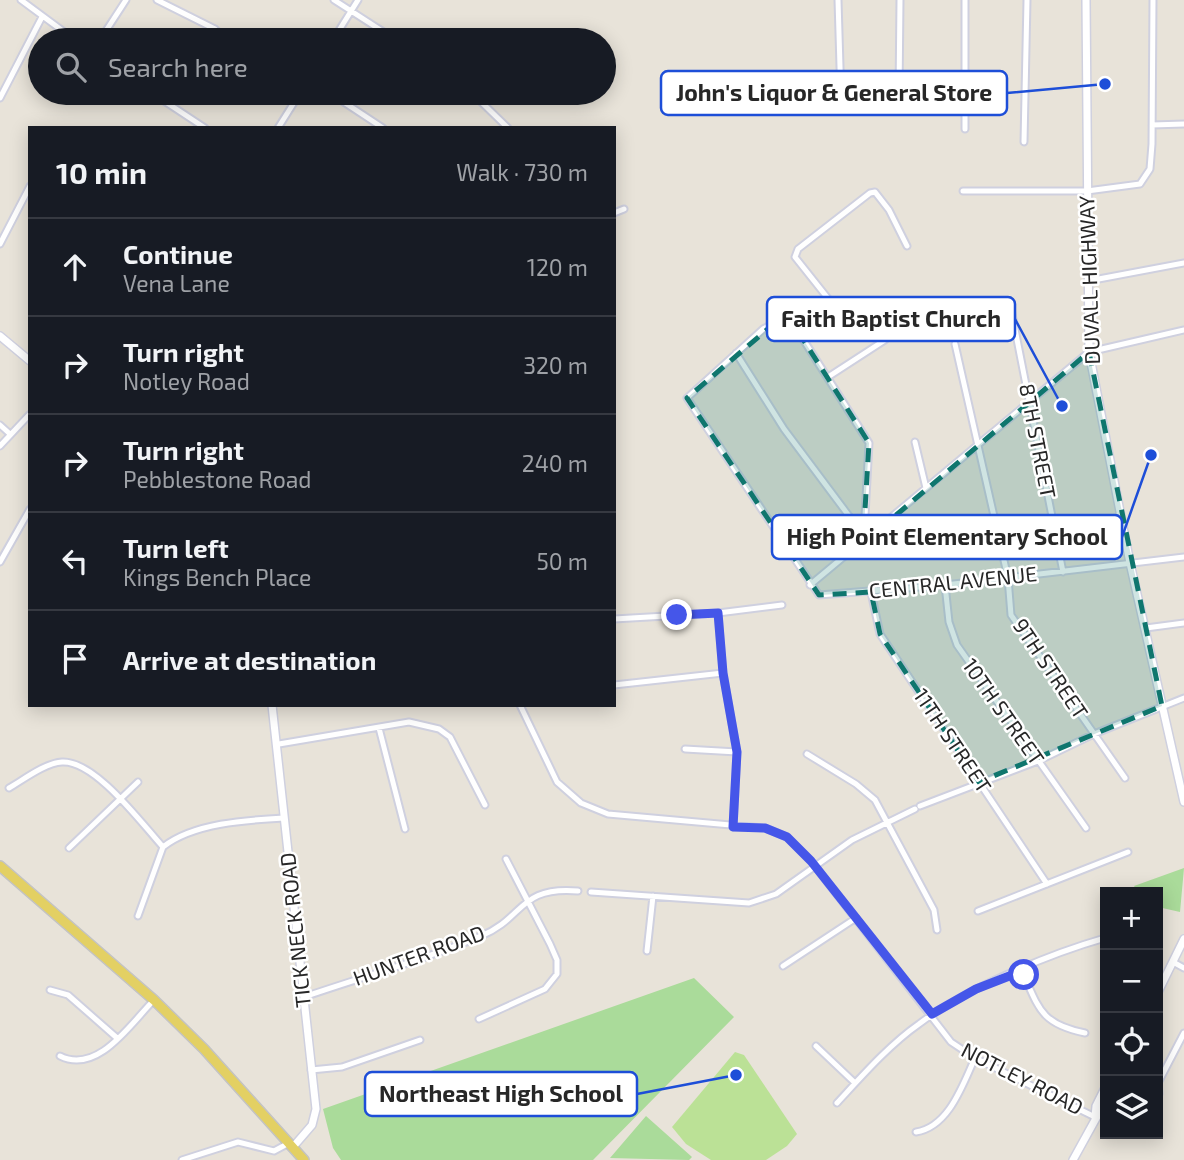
<!DOCTYPE html>
<meta charset="utf-8">
<style>
:root{--surface:#171b24;--page:#242831;--text:#f1f3f6;--muted:#9ea1a6;--line:#363941}
body{margin:0;font-family:"Exo 2",sans-serif;background:var(--page);color:var(--text)}
.controls{position:absolute;right:21px;bottom:21px;display:grid;overflow:hidden;border-radius:0px;box-shadow:0 4px 18px #0003}
.controls button{width:63px;height:63px;display:grid;place-items:center;padding:0;border:0;border-bottom:2px solid var(--line);background:var(--surface);color:var(--text);font:35px sans-serif}
.stop{position:absolute;width:21px;height:21px;margin:-16px;border:5px solid #4556e9;border-radius:50%;background:#fff}
.stop.end{background:#4556e9;border-color:#fff;box-shadow:0 2px 7px #0008}
.list{margin:0;padding:0;list-style:none}
h2{display:flex;justify-content:space-between;align-items:center;height:91px;margin:0;padding:0 28px;font-size:30px}
h2 small{font-size:23px;font-weight:400;color:var(--muted)}
.list li{display:grid;grid-template-columns:46px 1fr auto;gap:21px;align-items:center;box-sizing:border-box;height:98px;padding:0 28px;border-top:2px solid var(--line)}
.list b{display:block;font-size:26px;white-space:nowrap}
.list p{margin:0;font-size:23px;white-space:nowrap;color:var(--muted)}
.list em{font-size:23px;font-style:normal;color:var(--muted)}
.icon{flex:none;width:38px;height:38px;fill:none;stroke:currentColor;stroke-width:2;stroke-linecap:round;stroke-linejoin:round}
.map{position:relative;flex:none;width:1184px;height:1160px;overflow:hidden}
.search{position:absolute;background:var(--surface);box-shadow:0 4px 18px #0003;left:28px;top:28px;width:588px;height:77px;display:flex;align-items:center;gap:18px;box-sizing:border-box;padding:0 24px;border-radius:38px;color:var(--muted);font-size:26px}
.panel{position:absolute;background:var(--surface);box-shadow:0 4px 18px #0003;left:28px;top:126px;width:588px;height:581px;border-radius:0px}
.map>svg:first-child{display:block}
</style>
<div class="map">
<svg width="1184" height="1160" viewBox="0 0 1184 1160">
<rect width="100%" height="100%" fill="#e8e3d9"/>
<path fill="#aadb9a" d="M1184,868L1180,912L1158,907V892H1138L1134,886Z
M694,978L734,1017L593,1160H341L333,1148L323,1109Z
M646,1116L692,1157L689,1160L610,1158Z"/>
<path fill="#bbe196" d="M735,1052L744,1055L797,1134L787,1146L766,1160H711L686,1144L672,1127Z"/>
<g fill="none" stroke-linecap="round" stroke-linejoin="round">
<g stroke="#cfd0df" stroke-width="9">
<path id="minor" d="M21,0L75,40
M157,0L215,29L227,40
M334,0L396,40
M838,0L841,100
M100,40L126,0
M333,40L358,0
M521,40L531,35
M152,93L205,128
M330,93L383,128
M472,93L508,128
M899,95L900,0
M0,98L42,17
M1152,125L1184,124
M278,128L300,93
M965,129V0
M1024,142L1027,0
M963,191H1087L1140,184L1150,169L1152,144L1153,0
M614,213L624,209
M0,244L30,186
M1088,281L1184,263
M1011,309L1063,572
M801,336C818,327 834,322 830,301L795,257L798,249L870,193L875,192L889,210L907,246
M955,344L1008,578L1011,615L1125,778
M736,353L784,429L867,540
M828,377L885,340
M0,425L10,434
M915,442L926,488
M0,446L30,414
M867,540L865,516L869,443L801,336L789,325L776,322L763,329L687,398L819,595L945,585L1184,557
M0,562L30,509
M810,585L1089,352L1184,330
M945,585L949,622L957,645L1086,828
M871,592L880,634L1047,884
M718,613L723,673L737,752L733,827
M614,619L718,613L782,605
M1146,628L1184,623
M614,685L723,673
M520,705L557,782L581,803L608,814L765,828L787,837L811,861L951,1042L975,1058L1095,1117
M379,728L405,829
M279,744L409,722L439,729L450,737L485,805
M685,749L737,752
M807,754L856,784L875,800L934,910L937,930
M9,788C23,780 45,763 62,762C95,760 142,824 163,847
M920,806L1038,761L1094,734L1184,698
M69,848L138,782
M591,892L749,903L776,894L852,840L915,809
M978,911L1128,852
M138,916L163,847C193,823 247,820 284,818
M647,951L653,896
M1173,962L1184,968
M783,966L856,918
M1022,971C1039,1009 1041,1024 1085,1033
M50,990L68,995L117,1038
M304,997C362,977 424,960 481,936C525,918 518,886 578,891
M479,1019L545,989L557,974V960L550,944L506,859
M816,1046L855,1083
M60,1056C98,1075 131,1023 154,1000
M311,1070L342,1067L420,1040
M1159,1094L1158,1083L1184,1033
M837,1103C862,1076 889,1045 919,1024C965,989 1049,954 1105,938
M916,1132C949,1127 963,1084 975,1058
M182,1160L238,1142L274,1151L289,1143"/>
</g>
<g stroke="#cfd0df" stroke-width="10">
<path id="tertiary" d="M1086,0L1089,352L1130,563L1184,802
M0,336L30,361
M272,705L316,1109L312,1125L293,1147
M1158,992L1184,939
M1095,1117L1096,1106L1105,1088
M1073,1160L1105,1102"/>
</g>
<g stroke="#c3c3c3" stroke-width="12">
<path id="primary" d="M0,866L154,1000L204,1049L304,1160"/>
</g>
<use href="#minor" stroke="#fff" stroke-width="5"/>
<use href="#tertiary" stroke="#fff" stroke-width="7"/>
<use href="#primary" stroke="#e3d063" stroke-width="9"/>
</g>
<g fill="none" stroke-linecap="round" stroke-linejoin="round">
<path stroke="#4556e9" stroke-width="9" d="M677,615L718,613L723,673L737,752L733,827L765,828L787,837L811,861L932,1014L976,989L1022,971L1024,975"/>
</g>
<path fill="#0f766e" fill-opacity="0.2" stroke="#0f766e" stroke-width="5" stroke-dasharray="14 9" stroke-linejoin="round" d="M776,322L799,333L869,443L863,543L1089,352L1162,706L979,782L880,634L871,592L819,595L687,398Z"/>
<g text-anchor="middle" stroke-width="5" stroke-linejoin="round" paint-order="stroke">
<g font-size="21" fill="#272727" stroke="#fff">
<text transform="translate(1090 280) rotate(-92)" y="7">DUVALL HIGHWAY</text>
<text transform="translate(1037 441) rotate(79)" y="7">8TH STREET</text>
<text transform="translate(953 583) rotate(-6)" y="7">CENTRAL AVENUE</text>
<text transform="translate(1050 669) rotate(56)" y="7">9TH STREET</text>
<text transform="translate(1003 712) rotate(55)" y="7">10TH STREET</text>
<text transform="translate(952 741) rotate(56)" y="7">11TH STREET</text>
<text transform="translate(296 930) rotate(-96)" y="7">TICK NECK ROAD</text>
<text transform="translate(419 956) rotate(-20)" y="7">HUNTER ROAD</text>
<text transform="translate(1022 1079) rotate(27)" y="7">NOTLEY ROAD</text>
</g>
</g>
<path fill="none" stroke="#1d4ed8" stroke-width="2.5" d="M1105 84L1007 93M1062 406L1015 319M1151 455L1122 537M736 1075L637 1094"/>
<g fill="#1d4ed8" stroke="#fff" stroke-width="2.5">
<circle cx="1105" cy="84" r="7"/>
<circle cx="1062" cy="406" r="7"/>
<circle cx="1151" cy="455" r="7"/>
<circle cx="736" cy="1075" r="7"/>
</g>
<g fill="#fff" stroke="#1d4ed8" stroke-width="2.5">
<rect x="661" y="71" width="346" height="44" rx="7"/>
<rect x="767" y="297" width="248" height="44" rx="7"/>
<rect x="772" y="515" width="350" height="44" rx="7"/>
<rect x="365" y="1072" width="272" height="44" rx="7"/>
</g>
<g font-size="23" text-anchor="middle" font-weight="bold" fill="#272727">
<text x="834" y="101">John's Liquor &amp; General Store</text>
<text x="891" y="327">Faith Baptist Church</text>
<text x="947" y="545">High Point Elementary School</text>
<text x="501" y="1102">Northeast High School</text>
</g>
</svg>
<div class="controls">
<button>+</button>
<button>−</button>
<button><svg class="icon" aria-label="locate" viewBox="0 0 24 24"><circle cx="12" cy="12" r="6"/><path d="M12 2v4M12 18v4M2 12h4M18 12h4"/></svg></button>
<button><svg class="icon" aria-label="layers" viewBox="0 0 24 24"><path d="M12 4l9 5-9 5-9-5zM3 14l9 5 9-5"/></svg></button>
</div>
<div class="stop" style="left:1024px;top:975px"></div>
<div class="stop end" style="left:677px;top:615px"></div>
<div class="search"><svg class="icon" aria-label="search" viewBox="0 0 24 24"><circle cx="10" cy="10" r="6"/><path d="M15 15l6 6"/></svg>Search here</div>
<section class="panel">
<h2>10 min<small>Walk · 730 m</small></h2>
<ul class="list">
<li><svg class="icon" aria-label="ahead" viewBox="0 0 24 24"><path d="M12 20V5M6 11l6-6 6 6"/></svg><div><b>Continue</b><p>Vena Lane</p></div><em>120 m</em></li>
<li><svg class="icon" aria-label="right" viewBox="0 0 24 24"><path d="M7 20v-9h11M14 6l5 5-5 5"/></svg><div><b>Turn right</b><p>Notley Road</p></div><em>320 m</em></li>
<li><svg class="icon" aria-label="right" viewBox="0 0 24 24"><path d="M7 20v-9h11M14 6l5 5-5 5"/></svg><div><b>Turn right</b><p>Pebblestone Road</p></div><em>240 m</em></li>
<li><svg class="icon" aria-label="left" viewBox="0 0 24 24"><path d="M17 20v-9H6M10 6l-5 5 5 5"/></svg><div><b>Turn left</b><p>Kings Bench Place</p></div><em>50 m</em></li>
<li><svg class="icon" aria-label="arrive" viewBox="0 0 24 24"><path d="M6 21V4h12l-3 4 3 4H6"/></svg><div><b>Arrive at destination</b></div></li>
</ul>
</section>
</div>
